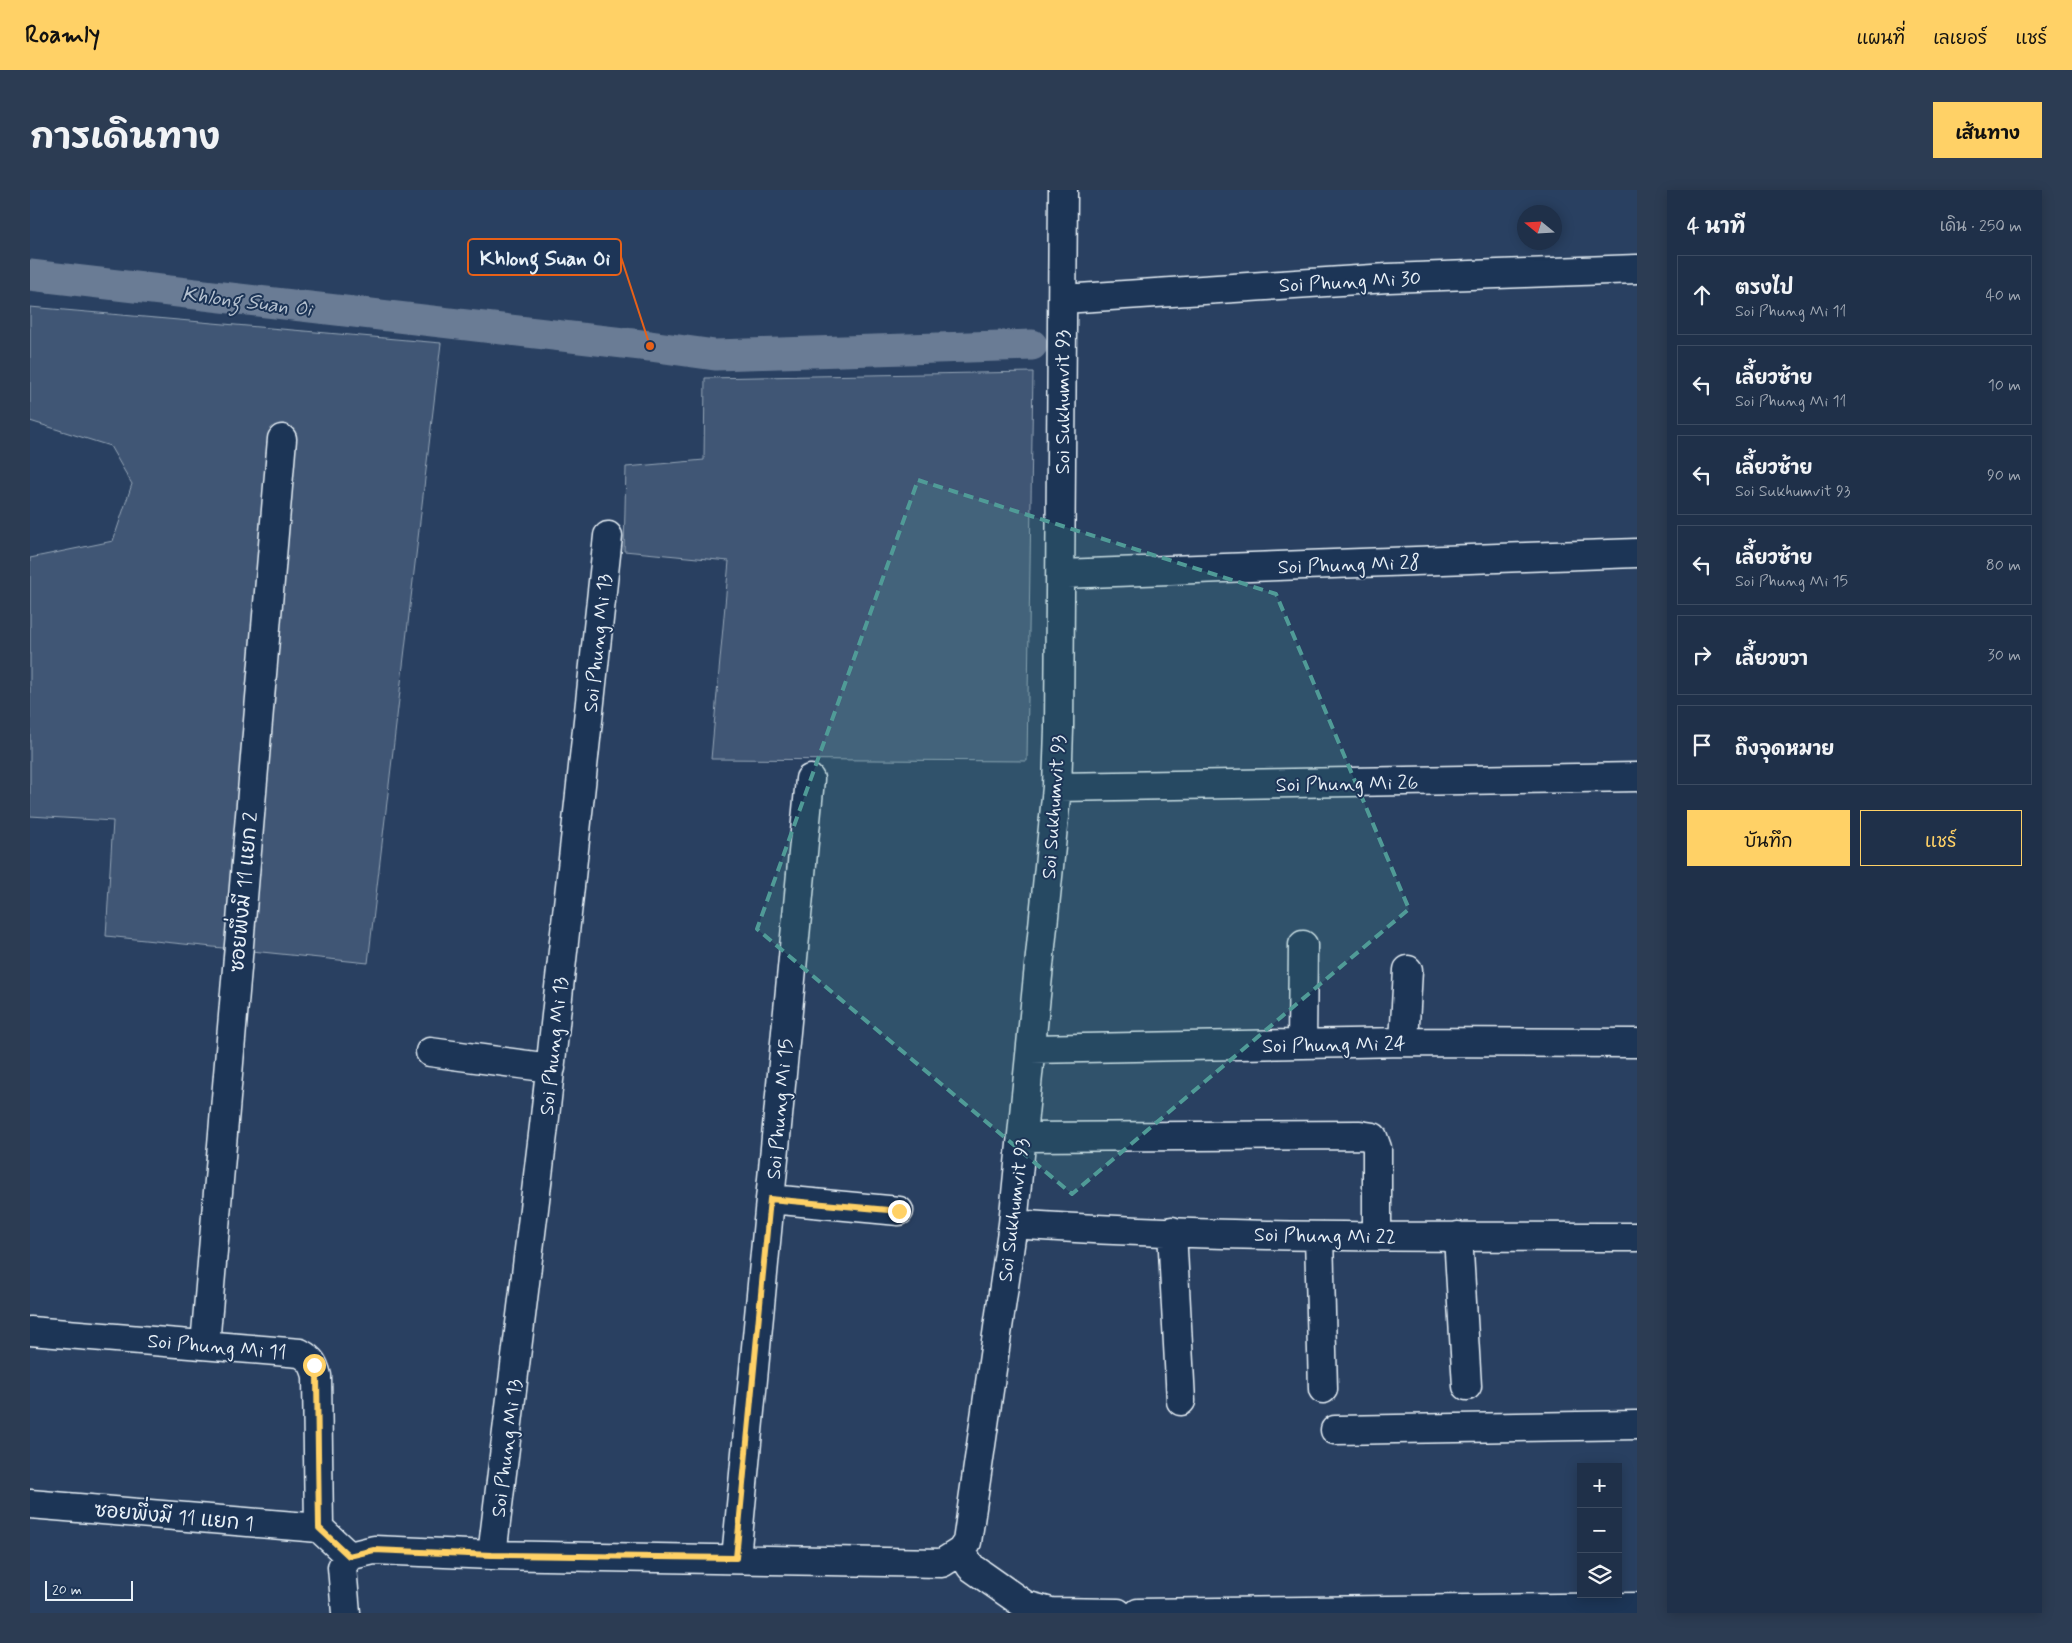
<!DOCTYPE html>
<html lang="th">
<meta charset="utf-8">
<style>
:root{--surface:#1f3049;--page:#2c3c53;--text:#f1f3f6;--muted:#a1a9b4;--line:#3c4b61;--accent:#ffd166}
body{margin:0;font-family:Mynerve,"Playpen Sans Thai",sans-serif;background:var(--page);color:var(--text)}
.controls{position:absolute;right:15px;bottom:15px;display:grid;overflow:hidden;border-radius:0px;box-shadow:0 2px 12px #0003}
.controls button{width:45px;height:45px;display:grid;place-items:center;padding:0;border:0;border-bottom:1px solid var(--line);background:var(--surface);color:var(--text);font:25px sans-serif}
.compass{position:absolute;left:1487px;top:15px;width:45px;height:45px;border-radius:50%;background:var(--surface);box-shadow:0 2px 12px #0003;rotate:288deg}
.scale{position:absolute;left:15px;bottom:12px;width:88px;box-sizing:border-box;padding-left:5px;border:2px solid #e8f1f8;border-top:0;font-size:14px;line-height:18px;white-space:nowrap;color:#e8f1f8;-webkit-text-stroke:4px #1d3557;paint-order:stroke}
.stop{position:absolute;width:15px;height:15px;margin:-11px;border:4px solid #ffd166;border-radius:50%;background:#fff}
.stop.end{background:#ffd166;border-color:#fff;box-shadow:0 1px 5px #0008}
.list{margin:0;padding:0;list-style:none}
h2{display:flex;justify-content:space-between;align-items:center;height:65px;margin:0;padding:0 20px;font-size:21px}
h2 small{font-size:16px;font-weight:400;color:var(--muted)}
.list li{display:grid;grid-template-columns:32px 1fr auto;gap:15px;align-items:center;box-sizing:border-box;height:80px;margin:0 10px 10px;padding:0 10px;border:1px solid var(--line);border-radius:0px}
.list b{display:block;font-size:19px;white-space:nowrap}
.list p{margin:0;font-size:16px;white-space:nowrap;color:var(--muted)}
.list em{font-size:16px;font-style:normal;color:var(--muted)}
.actions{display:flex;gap:10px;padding:15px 20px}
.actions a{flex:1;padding:11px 0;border:1px solid var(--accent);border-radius:0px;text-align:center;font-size:18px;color:var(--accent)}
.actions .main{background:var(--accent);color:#111}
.icon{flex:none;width:28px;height:28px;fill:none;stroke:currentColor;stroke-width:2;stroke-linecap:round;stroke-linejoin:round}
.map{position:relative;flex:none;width:1607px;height:1423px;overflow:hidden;border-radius:0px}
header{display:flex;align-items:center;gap:30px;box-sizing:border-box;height:70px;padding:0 25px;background:var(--accent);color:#111}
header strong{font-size:24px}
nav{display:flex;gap:28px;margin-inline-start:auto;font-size:18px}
.intro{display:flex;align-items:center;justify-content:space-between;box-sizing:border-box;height:120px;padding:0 30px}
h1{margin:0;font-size:35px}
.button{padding:12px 22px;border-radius:0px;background:var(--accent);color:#111;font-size:18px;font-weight:700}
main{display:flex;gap:30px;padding:0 30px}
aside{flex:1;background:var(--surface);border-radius:0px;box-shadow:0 2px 12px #0003}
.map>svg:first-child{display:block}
</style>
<header>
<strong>Roamly</strong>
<nav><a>แผนที่</a><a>เลเยอร์</a><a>แชร์</a></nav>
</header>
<div class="intro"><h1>การเดินทาง</h1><a class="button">เส้นทาง</a></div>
<main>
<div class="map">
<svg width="1607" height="1423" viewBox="0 0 1607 1423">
<rect width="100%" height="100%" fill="#294061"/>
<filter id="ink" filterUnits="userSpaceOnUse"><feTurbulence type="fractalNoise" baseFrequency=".02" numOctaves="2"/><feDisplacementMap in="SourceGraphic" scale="10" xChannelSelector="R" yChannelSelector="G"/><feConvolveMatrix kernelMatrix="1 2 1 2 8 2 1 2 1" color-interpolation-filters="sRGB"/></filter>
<g filter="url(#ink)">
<path fill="#415774" stroke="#94a4b6" d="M0,117L411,153L338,773L76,746L83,631L0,626V368L83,351L102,294L80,256L0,231Z
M1003,182L997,571L681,569L699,371L594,361L596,277L674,270L675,188Z"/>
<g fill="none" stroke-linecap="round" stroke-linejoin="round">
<path stroke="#6b7c95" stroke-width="31" d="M0,85L620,156L685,165L1002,155"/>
<g stroke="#e8f1f8" stroke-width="31">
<path id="minor" d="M1033,109L1358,88L1607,79
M1031,384L1607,363
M1027,597L1607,587
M1374,852L1378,780
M1272,854L1273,755
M1001,859L1374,852L1607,853
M400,862L521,878
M992,947L1330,945L1343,947L1347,958V1046
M740,1009L869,1021
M983,1034C1190,1049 1399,1046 1607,1047
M1142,1041L1151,1211
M1289,1046L1293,1199
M1428,1046L1437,1196
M0,1141L270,1163C281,1169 284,1174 287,1186L289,1338L319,1366
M175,1155L252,249
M1305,1240L1607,1235
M0,1314L289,1338
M931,1361L941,1377L995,1415L1021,1422L1088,1423
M462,1365L514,936L578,346
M706,1368L780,589
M316,1423L312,1377L319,1366L344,1360L462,1365L912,1373L931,1361L937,1352L983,1034L1027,597L1029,539L1033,0
M1108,1423L1607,1417"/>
</g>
<use href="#minor" stroke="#1d3557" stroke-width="28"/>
</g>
</g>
<g fill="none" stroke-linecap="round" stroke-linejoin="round" filter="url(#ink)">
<path stroke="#ffd166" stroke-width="6" d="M284,1175L287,1186L289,1338L319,1366L344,1360L462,1365L706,1368L740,1009L869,1021"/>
</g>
<path fill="#509b97" fill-opacity="0.2" stroke="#509b97" stroke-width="4" stroke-dasharray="10 6" stroke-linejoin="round" d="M888,290L1246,404L1379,719L1042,1004L727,739Z"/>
<g text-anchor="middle" stroke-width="4" stroke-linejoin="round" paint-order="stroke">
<g font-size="20" fill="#e8f1f8" stroke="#1d3557">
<text transform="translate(1320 91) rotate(-3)" y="7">Soi Phung Mi 30</text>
<text transform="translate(1032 212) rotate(-90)" y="7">Soi Sukhumvit 93</text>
<text transform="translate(1319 374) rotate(-2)" y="7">Soi Phung Mi 28</text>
<text transform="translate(567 453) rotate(-84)" y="7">Soi Phung Mi 13</text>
<text transform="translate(1317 593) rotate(-1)" y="7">Soi Phung Mi 26</text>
<text transform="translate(1023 617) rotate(-86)" y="7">Soi Sukhumvit 93</text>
<text transform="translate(213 702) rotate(-85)" y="7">ซอยพึ่งมี 11 แยก 2</text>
<text transform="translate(1304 854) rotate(-1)" y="7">Soi Phung Mi 24</text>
<text transform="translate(523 856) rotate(-84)" y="7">Soi Phung Mi 13</text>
<text transform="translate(749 919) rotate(-85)" y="7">Soi Phung Mi 15</text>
<text transform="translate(983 1020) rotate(-83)" y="7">Soi Sukhumvit 93</text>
<text transform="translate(1295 1045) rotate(1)" y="7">Soi Phung Mi 22</text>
<text transform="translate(187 1156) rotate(5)" y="7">Soi Phung Mi 11</text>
<text transform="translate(476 1258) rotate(-83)" y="7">Soi Phung Mi 13</text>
<text transform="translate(144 1326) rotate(5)" y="7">ซอยพึ่งมี 11 แยก 1</text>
</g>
<g font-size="21" font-style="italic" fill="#b6c2d0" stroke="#1d3557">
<text transform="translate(217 111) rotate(7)" y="7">Khlong Suan Oi</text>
</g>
</g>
<path fill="none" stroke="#e86118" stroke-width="2" d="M620 156L591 67"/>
<circle fill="#e86118" stroke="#1d3557" stroke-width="2" cx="620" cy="156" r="5"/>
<rect fill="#1d3557" stroke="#e86118" stroke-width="2" x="438" y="49" width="153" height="36" rx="5"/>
<g font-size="21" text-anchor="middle" font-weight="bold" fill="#e8f1f8">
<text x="515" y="75">Khlong Suan Oi</text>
</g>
</svg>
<div class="controls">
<button>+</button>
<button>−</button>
<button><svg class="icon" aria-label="layers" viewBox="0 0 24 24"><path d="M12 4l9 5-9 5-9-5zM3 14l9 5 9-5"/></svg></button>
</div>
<svg class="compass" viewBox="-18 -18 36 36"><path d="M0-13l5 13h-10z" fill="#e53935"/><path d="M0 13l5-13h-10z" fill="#a1a9b4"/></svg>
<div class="scale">20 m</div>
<div class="stop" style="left:284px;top:1175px"></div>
<div class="stop end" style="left:869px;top:1021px"></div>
</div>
<aside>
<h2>4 นาที<small>เดิน · 250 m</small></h2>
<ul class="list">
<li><svg class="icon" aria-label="ahead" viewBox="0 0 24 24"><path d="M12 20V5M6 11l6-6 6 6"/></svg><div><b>ตรงไป</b><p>Soi Phung Mi 11</p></div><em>40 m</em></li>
<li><svg class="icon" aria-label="left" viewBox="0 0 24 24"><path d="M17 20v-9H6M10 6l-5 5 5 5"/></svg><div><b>เลี้ยวซ้าย</b><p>Soi Phung Mi 11</p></div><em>10 m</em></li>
<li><svg class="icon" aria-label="left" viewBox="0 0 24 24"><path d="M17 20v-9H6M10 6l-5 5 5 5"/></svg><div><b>เลี้ยวซ้าย</b><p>Soi Sukhumvit 93</p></div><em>90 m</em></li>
<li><svg class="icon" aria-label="left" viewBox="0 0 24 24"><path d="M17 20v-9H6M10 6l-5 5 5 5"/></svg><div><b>เลี้ยวซ้าย</b><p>Soi Phung Mi 15</p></div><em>80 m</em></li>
<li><svg class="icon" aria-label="right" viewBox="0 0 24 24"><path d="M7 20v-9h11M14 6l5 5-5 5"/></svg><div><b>เลี้ยวขวา</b></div><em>30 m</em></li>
<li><svg class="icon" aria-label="arrive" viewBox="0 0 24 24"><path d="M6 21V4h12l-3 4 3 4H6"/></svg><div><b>ถึงจุดหมาย</b></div></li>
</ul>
<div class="actions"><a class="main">บันทึก</a><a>แชร์</a></div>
</aside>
</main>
